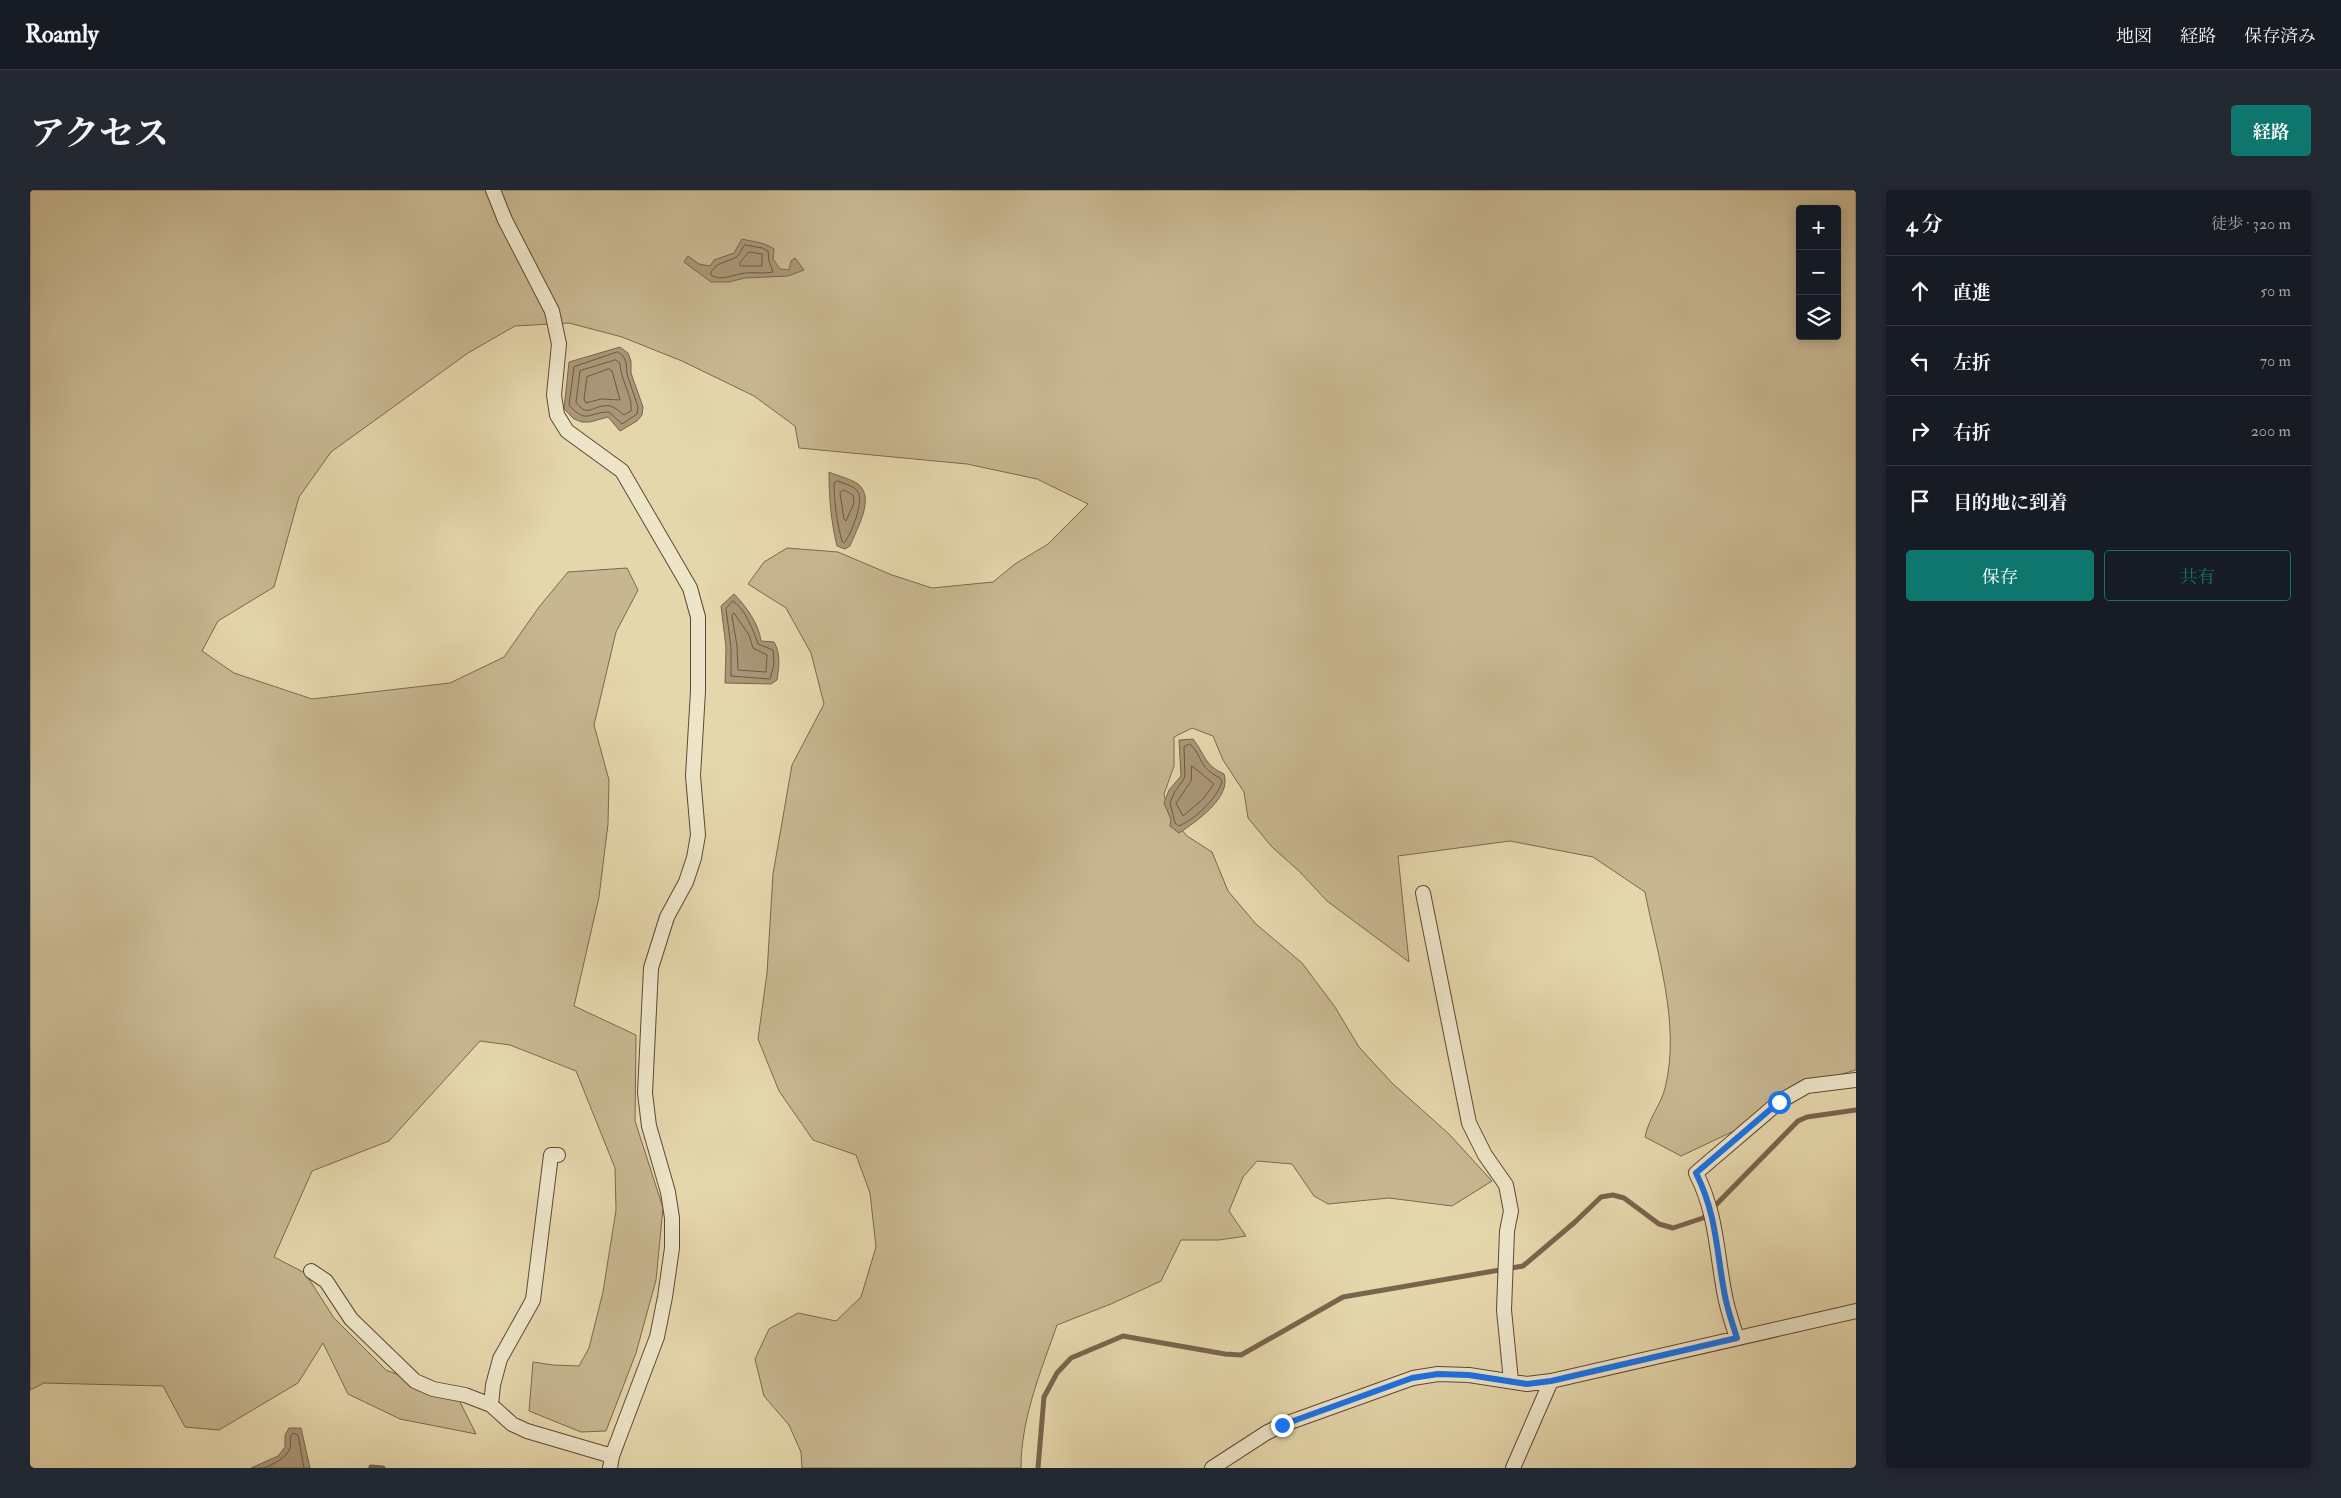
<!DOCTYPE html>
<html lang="ja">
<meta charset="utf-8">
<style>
:root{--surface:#171b24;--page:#242831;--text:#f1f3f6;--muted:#9ea1a6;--line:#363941;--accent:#0f766e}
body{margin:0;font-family:"IM FELL Double Pica","Noto Serif JP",serif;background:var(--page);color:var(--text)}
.controls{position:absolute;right:15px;top:15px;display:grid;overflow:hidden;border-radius:5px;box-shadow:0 2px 12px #0003}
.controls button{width:45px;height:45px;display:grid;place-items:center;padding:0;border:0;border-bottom:1px solid var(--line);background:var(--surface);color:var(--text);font:25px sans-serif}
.stop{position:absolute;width:15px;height:15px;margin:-11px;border:4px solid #1a73e8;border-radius:50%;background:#fff}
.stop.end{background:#1a73e8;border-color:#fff;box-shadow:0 1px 5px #0008}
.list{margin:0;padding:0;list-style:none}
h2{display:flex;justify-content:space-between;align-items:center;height:65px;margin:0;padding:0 20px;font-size:21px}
h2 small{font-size:16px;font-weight:400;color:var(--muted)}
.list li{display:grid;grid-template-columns:32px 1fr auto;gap:15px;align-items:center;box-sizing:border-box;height:70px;padding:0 20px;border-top:1px solid var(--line)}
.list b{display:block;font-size:19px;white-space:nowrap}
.list em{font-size:16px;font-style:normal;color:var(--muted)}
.actions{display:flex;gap:10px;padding:15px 20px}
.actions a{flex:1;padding:11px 0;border:1px solid var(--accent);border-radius:5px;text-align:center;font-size:18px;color:var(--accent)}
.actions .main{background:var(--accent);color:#fff}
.icon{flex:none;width:28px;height:28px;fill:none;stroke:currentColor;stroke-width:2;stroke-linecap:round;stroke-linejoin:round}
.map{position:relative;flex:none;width:1826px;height:1278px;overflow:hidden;border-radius:5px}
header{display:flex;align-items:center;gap:30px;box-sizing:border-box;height:70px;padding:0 25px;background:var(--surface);border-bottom:1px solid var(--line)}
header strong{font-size:24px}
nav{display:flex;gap:28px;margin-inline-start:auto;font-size:18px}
.intro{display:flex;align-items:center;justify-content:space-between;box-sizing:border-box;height:120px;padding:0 30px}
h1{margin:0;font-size:35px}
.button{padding:12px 22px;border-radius:5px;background:var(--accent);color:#fff;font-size:18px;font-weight:700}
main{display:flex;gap:30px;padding:0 30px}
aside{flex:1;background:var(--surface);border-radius:5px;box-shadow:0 2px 12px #0003}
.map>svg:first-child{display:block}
</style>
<header>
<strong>Roamly</strong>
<nav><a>地図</a><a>経路</a><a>保存済み</a></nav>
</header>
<div class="intro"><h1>アクセス</h1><a class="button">経路</a></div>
<main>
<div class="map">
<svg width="1826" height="1278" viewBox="0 0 1826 1278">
<rect width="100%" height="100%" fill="#e5d7ac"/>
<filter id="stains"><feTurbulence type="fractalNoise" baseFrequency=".004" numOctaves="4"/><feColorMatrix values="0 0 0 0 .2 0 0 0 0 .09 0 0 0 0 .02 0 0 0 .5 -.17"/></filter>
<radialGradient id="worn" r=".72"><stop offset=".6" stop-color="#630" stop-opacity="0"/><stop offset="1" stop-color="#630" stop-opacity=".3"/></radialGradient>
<path fill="#c7b791" stroke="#7c6850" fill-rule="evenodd" d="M0,0H1826V880L1791,890L1721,933L1651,966L1615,947C1619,927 1631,915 1635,898C1651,835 1627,764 1615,702L1563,667L1480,651L1368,666L1379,772L1297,711L1269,681L1242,657L1218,628L1214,602L1193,570L1183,546L1162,538L1144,547V576L1134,604L1139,625L1157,646L1182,662L1198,701L1226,734L1272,773L1305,817L1329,857L1363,894L1419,944L1462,991L1422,1016L1359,1008L1298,1014L1284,1006L1262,974L1227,971L1213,987L1199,1021L1216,1046L1189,1050H1151L1131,1091L1081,1114L1027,1135C1011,1181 991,1228 991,1278H772L771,1262L759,1235L734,1206L725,1169L739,1139L768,1123L806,1131L831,1107L846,1057L840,1003L826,965L783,950L749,901L728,849L737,783L743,684L762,575L794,514L781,463L756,418L718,394L734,372L757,358L808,362L862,385L902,398L963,392L985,374L1018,354L1058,314L1007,289L937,274L769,258L765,236L724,206L652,171L592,147L539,133L485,136L438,163L301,262L269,307L244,397L188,431L172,461L204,483L282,509L420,493L474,467L509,417L538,382L597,378L608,400L586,442L564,535L579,590L578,634L569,707L544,816L606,845L605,931L633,1018L626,1090L606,1163L576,1241L551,1242L499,1221L503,1172L523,1175L549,1176L559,1158L573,1102L586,1020L585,978L546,881L480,855L450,851L359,951L282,981L244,1067L275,1083L304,1128L356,1180L428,1208L446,1244L370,1229L318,1204L293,1153L268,1193L189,1240L155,1237L133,1196L14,1193L0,1200ZM1770,19H1807V146H1770Z"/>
<path fill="#a89676" stroke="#79644c" d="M712,49C724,52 734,52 744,59L743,69L750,79L759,80L761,71L765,68L774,80L758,86L715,88L699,92H681L654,72L658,66L669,74L680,76L684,70L704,63Z
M590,157L598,163L601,171V183L613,217L612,225L607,231L590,241L578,227L560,232H552L544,229L534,219L539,172Z
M799,282C808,286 821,289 828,294C846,308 826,340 820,356L815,359L807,356C801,332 799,307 799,282Z
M704,404C716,416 729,434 731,451L744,452C751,464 749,477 747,490L741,494L695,493L696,457L691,416Z
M1163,549C1175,564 1174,575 1194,584C1202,607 1166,632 1149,643L1140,636L1141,629L1134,613L1139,600L1151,586L1149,550Z
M259,1238H271L280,1278H221L248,1266L255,1257V1245Z"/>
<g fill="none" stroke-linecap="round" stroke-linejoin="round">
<path stroke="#6d5742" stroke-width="1" d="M715,55L732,58L738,61L739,71L743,82C734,84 725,82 715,83C704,84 691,92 681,85V82L687,75L707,67Z
M719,62L732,64V76H710V73Z
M588,162L593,166L596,172L597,184L608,217L607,224L592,234L579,222C558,222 557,235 539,215L544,177Z
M586,170L590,173C590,189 603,206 601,221L594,225C590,222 585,217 580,216C564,213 558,230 546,212L550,181Z
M579,179L582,181L590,210L571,209L556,213L554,209L557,187Z
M808,291C814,294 825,296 828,302C834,312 821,345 814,353L812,351C807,333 804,312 804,293Z
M814,300L823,305L824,313L816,331L814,329L810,303Z
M703,411C716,420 723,440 728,454L743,460L744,474L740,489L701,486V457L696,419Z
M704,423L719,445L723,458L737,465L736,482L708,480L707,456L702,426Z
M1160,554C1174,568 1167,576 1190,588L1192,592C1186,610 1166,628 1149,636L1145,633L1140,613L1144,603L1155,587L1154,557Z
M1162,576L1184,594L1173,609L1153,626L1146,613L1161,591Z
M234,1278C243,1274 256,1269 260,1258C262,1252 258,1248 263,1243L268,1245L274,1278"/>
<path stroke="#79644c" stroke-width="5" d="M341,1277L353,1278
M1008,1278L1014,1207L1027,1183L1041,1168L1093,1146L1195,1164L1211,1165L1313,1107L1493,1076L1545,1032L1571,1007L1583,1005L1594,1008L1629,1034L1643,1038L1673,1028L1768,931L1777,927L1826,920"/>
<g stroke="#5f4836" stroke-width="16">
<path id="street" d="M463,0L475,30L522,121L529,154L524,205L527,225L537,241L592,281L660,398L668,427V501L663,586L668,645L664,668L656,692L637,727L621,778L615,903L619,936L638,1002L642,1028V1058L635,1107L627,1147L582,1266L580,1278
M1393,703L1439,933L1455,965L1476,995L1481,1021L1477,1041L1474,1120L1481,1191
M281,1081L296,1091L321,1129L385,1191L403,1199L435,1205L461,1215L482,1234L497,1241L582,1266
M1707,1148C1703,1136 1699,1123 1696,1111C1686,1064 1688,1027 1666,983L1749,912L1777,896L1826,890
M461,1215L463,1195L470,1169L503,1110L521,965H528
M1182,1278L1236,1243L1252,1235L1383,1188L1408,1184L1439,1185L1497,1194L1521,1191L1826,1121
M1483,1278L1521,1191"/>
</g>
<use href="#street" stroke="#eee5c9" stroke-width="14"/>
</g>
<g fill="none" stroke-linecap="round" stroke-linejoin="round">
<path stroke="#1a73e8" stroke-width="6" d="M1252,1235L1382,1188L1408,1184L1439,1185L1497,1194L1521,1191L1707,1148C1703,1136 1699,1123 1696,1111C1686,1064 1688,1027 1666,983L1749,912"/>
</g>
<rect width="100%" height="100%" filter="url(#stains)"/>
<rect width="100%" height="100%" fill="url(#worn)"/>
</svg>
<div class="controls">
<button>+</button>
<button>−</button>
<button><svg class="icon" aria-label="layers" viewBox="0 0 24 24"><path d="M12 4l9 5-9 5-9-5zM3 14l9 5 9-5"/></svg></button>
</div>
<div class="stop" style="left:1749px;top:912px"></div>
<div class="stop end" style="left:1252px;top:1235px"></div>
</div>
<aside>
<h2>4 分<small>徒歩 · 320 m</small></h2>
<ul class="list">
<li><svg class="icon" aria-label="ahead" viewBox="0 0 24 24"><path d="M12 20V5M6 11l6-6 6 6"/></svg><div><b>直進</b></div><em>50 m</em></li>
<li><svg class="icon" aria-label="left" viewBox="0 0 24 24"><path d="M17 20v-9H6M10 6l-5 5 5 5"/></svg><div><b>左折</b></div><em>70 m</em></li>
<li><svg class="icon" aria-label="right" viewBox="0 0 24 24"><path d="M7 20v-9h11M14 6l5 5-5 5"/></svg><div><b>右折</b></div><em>200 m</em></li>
<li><svg class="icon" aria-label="arrive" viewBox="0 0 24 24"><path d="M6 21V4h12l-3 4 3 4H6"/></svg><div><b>目的地に到着</b></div></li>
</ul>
<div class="actions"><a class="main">保存</a><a>共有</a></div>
</aside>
</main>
